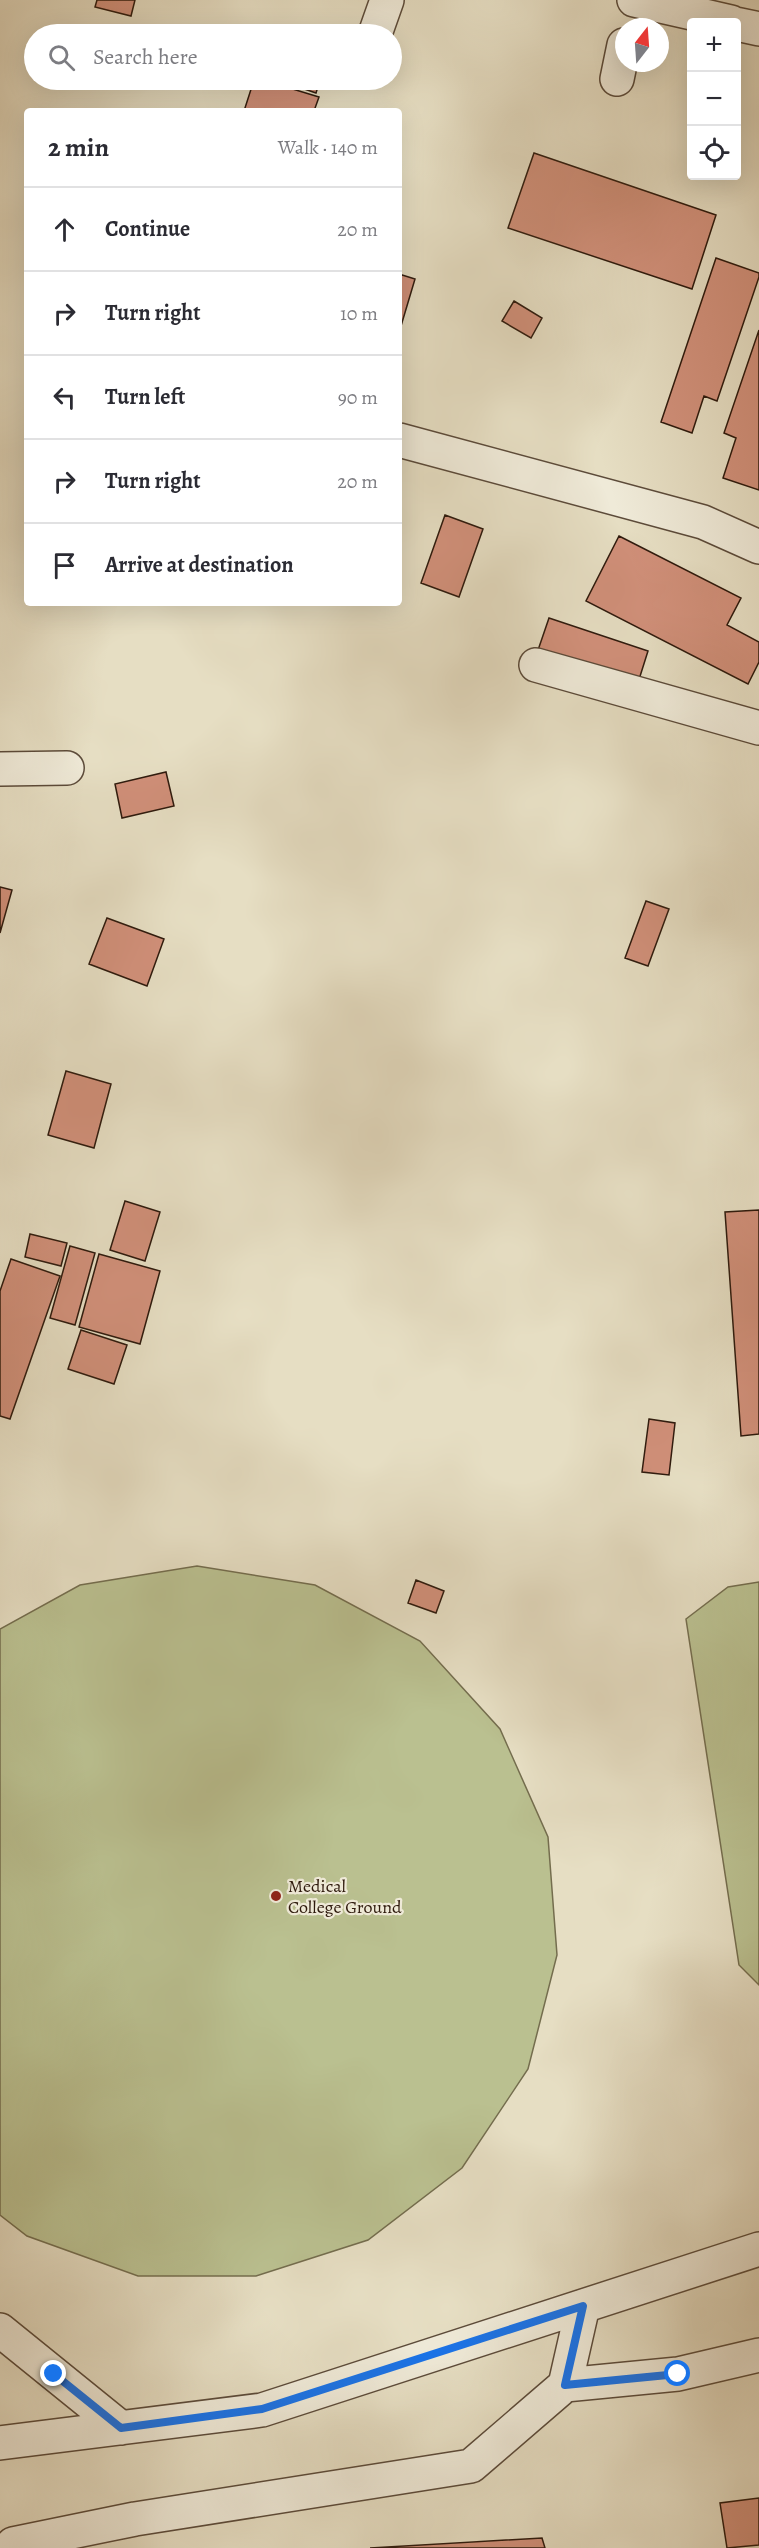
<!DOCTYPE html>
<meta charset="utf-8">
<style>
:root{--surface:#fff;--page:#f7f7f7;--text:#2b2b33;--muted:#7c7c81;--line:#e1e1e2}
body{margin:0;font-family:Alegreya,serif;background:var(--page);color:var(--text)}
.controls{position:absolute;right:18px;top:18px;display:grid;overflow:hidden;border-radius:6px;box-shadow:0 6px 24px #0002}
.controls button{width:54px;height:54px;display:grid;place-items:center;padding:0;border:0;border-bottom:2px solid var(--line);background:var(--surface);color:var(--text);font:30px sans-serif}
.compass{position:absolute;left:615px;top:18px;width:54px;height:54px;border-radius:50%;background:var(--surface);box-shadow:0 6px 24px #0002;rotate:17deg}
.stop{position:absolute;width:18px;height:18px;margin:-14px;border:4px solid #1a73e8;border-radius:50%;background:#fff}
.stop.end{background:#1a73e8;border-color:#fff;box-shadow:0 2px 6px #0008}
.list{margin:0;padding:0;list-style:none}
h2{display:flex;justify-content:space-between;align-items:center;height:78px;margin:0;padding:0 24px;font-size:26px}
h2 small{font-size:20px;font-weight:400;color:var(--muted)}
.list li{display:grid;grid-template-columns:39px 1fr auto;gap:18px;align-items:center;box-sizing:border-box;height:84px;padding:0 24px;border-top:2px solid var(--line)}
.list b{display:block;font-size:22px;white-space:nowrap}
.list em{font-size:20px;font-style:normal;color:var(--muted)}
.icon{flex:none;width:33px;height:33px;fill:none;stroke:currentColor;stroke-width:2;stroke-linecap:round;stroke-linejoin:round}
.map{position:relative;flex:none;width:759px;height:2548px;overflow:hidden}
.search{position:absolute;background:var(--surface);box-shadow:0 6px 24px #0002;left:24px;top:24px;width:378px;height:66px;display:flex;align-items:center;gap:15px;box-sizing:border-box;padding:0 21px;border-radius:33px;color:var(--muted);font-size:22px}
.panel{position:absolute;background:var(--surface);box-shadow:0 6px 24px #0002;left:24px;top:108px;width:378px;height:498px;border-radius:6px}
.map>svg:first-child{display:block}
</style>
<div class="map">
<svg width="759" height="2548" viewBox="0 0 759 2548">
<rect width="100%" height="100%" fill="#e6dec3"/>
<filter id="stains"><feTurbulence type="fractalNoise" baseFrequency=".00333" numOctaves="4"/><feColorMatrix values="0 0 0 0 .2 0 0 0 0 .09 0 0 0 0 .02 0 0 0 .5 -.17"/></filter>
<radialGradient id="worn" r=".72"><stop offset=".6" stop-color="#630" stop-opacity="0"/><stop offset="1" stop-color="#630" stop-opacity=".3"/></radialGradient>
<path fill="#bac090" stroke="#746d4e" stroke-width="1.5" d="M197,1566L315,1585L420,1641L500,1729L548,1837L557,1955L528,2069L462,2168L368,2240L256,2276H138L27,2236L0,2215V1629L80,1585Z
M759,1582V1985L739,1965L686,1619L728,1587Z"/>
<path fill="#d1907a" stroke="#2e1a0d" stroke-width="1.5" d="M97,0H135L131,16L95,7Z
M254,80H263L319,97L314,111H244Z
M278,80H320L316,93Z
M534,153L716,215L692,289L508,228Z
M716,258L759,273V277L717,401L704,396L692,433L661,422Z
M399,274L415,279L401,326H399Z
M514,301L542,318L531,338L502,321Z
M759,330V490L723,478L736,438L724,433Z
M445,515L483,529L459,597L421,583Z
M619,536L741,598L727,625L759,642V662L748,684L586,601Z
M549,618L648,651L636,689L536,656Z
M166,772L174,806L122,818L115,784Z
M0,887L12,890L0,933Z
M646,901L669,909L648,966L625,958Z
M107,918L164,939L147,986L89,964Z
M66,1071L111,1084L94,1148L48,1135Z
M125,1201L160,1212L145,1261L110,1250Z
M759,1210V1434L741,1436L725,1212Z
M30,1234L67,1243L61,1266L25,1257Z
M70,1246L95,1253L75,1325L50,1318Z
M99,1254L160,1271L140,1344L79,1327Z
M11,1259L60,1276L10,1419L0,1416V1291Z
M81,1330L127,1345L114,1384L68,1369Z
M649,1419L675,1423L669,1475L642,1472Z
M416,1580L444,1591L436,1613L408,1603Z
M759,2498V2545L727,2548L720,2503Z
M542,2538L545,2548H370Z"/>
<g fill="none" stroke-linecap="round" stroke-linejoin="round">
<g stroke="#5c4b3a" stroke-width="36">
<path id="minor" d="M634,0L731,22
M736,24L759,29
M375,34L387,0
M617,79L624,45
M399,440L703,522L759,547
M536,665L759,728
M0,769L67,768
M0,2330L121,2428
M565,2385L678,2374L759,2355
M0,2443L262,2410L759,2249
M14,2548L13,2544L135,2519L471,2466L565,2385L583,2306"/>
</g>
<use href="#minor" stroke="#efead8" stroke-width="33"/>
</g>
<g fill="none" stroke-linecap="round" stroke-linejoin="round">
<path stroke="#1a73e8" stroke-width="8" d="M54,2374L121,2428L262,2409L583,2306L565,2385L678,2374"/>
</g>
<circle fill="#8f2418" stroke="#efead8" stroke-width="2" cx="276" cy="1896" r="6"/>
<g text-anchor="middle" stroke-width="4.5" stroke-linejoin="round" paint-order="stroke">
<g font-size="18" fill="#2e1a0d" stroke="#efead8" text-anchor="start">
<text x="288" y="1892">Medical<tspan x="288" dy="21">College Ground</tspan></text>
</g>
</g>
<rect width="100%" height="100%" filter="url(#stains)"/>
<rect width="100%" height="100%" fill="url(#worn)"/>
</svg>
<div class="controls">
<button>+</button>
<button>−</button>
<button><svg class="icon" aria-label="locate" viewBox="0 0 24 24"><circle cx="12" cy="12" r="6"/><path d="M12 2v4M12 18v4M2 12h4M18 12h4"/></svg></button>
</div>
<svg class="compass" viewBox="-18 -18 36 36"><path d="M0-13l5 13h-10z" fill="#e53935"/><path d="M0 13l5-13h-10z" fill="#7c7c81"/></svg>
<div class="stop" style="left:678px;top:2374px"></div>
<div class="stop end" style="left:54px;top:2374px"></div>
<div class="search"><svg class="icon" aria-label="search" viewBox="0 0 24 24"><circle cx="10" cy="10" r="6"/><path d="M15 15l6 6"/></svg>Search here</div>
<section class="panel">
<h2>2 min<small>Walk · 140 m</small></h2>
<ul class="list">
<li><svg class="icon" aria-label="ahead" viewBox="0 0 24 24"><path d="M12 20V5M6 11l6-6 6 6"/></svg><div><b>Continue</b></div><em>20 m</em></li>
<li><svg class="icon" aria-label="right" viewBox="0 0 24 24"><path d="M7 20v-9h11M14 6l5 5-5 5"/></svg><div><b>Turn right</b></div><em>10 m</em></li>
<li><svg class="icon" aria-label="left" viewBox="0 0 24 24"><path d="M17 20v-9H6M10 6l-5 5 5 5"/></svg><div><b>Turn left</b></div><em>90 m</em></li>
<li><svg class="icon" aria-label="right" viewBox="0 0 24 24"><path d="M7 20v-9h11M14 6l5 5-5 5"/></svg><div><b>Turn right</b></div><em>20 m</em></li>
<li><svg class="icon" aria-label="arrive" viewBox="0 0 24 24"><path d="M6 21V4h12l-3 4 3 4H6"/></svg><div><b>Arrive at destination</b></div></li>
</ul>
</section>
</div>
